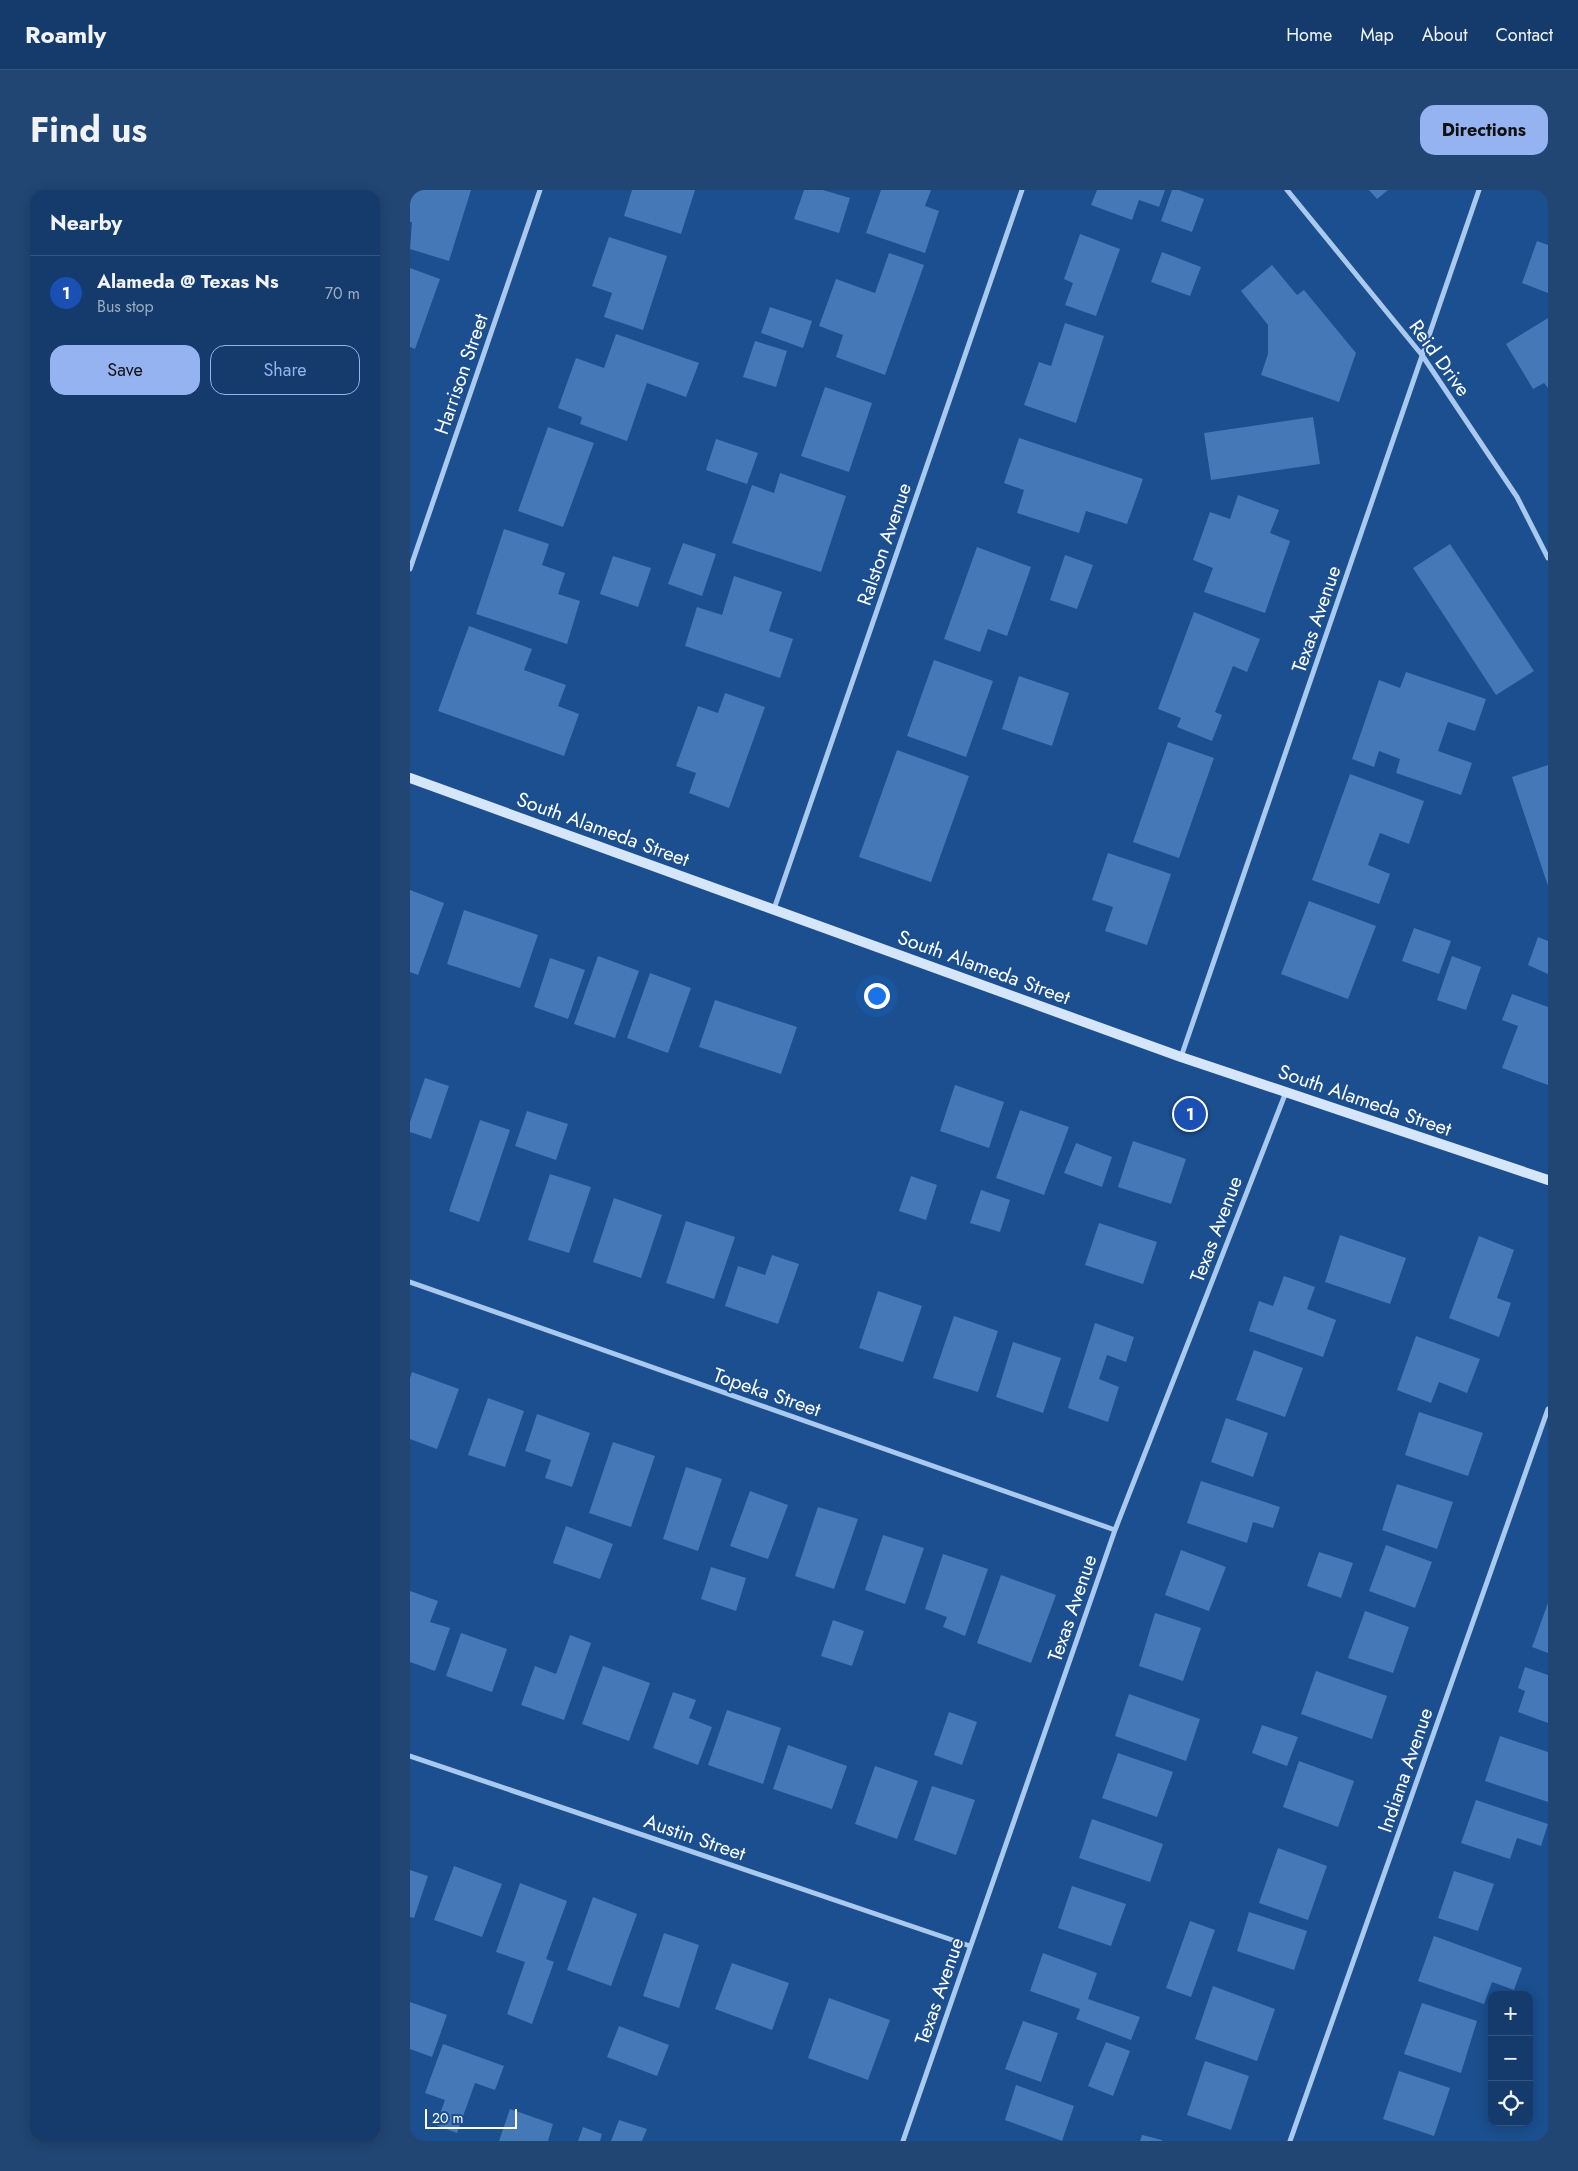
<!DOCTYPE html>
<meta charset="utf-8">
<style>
:root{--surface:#143b6b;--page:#214673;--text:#f1f3f6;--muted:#9dadc1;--line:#33557e;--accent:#95b2f1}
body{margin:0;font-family:Jost,sans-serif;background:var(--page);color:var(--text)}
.controls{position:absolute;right:15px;bottom:15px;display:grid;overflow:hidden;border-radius:10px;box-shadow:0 2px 12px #0003}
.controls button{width:45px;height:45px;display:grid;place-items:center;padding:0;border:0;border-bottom:1px solid var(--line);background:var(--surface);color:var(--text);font:25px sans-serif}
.scale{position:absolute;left:15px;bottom:12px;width:92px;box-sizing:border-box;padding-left:5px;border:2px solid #fff;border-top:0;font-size:14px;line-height:18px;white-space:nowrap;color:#fff;-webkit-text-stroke:4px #1b4f8f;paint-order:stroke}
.you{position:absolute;left:466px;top:805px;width:18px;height:18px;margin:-12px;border:4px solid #fff;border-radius:50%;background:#1a73e8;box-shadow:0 0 0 8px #1a73e833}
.badge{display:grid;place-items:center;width:32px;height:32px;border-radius:50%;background:var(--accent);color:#fff;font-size:16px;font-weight:700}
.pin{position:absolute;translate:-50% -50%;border:2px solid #fff;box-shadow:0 1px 5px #0006}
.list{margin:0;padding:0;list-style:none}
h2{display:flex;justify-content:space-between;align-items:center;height:65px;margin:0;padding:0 20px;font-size:21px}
h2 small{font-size:16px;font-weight:400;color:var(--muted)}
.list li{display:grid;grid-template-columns:32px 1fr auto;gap:15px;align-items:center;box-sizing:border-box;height:75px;padding:0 20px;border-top:1px solid var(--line)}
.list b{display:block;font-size:19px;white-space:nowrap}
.list p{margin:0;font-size:16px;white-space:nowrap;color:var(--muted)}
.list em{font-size:16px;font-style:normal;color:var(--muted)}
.actions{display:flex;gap:10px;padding:15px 20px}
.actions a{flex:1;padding:11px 0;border:1px solid var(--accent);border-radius:15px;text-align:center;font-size:18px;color:var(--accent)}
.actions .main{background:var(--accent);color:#111}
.icon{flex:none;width:28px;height:28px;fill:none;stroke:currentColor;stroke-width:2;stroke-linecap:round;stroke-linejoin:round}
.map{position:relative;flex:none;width:1138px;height:1951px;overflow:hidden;border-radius:15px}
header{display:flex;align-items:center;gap:30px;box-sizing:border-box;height:70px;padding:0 25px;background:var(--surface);border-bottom:1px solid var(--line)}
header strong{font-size:24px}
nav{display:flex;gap:28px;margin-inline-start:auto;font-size:18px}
.intro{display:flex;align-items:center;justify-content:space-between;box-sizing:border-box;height:120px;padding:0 30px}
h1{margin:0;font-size:35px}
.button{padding:12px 22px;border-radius:15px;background:var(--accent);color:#111;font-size:18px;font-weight:700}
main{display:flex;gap:30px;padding:0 30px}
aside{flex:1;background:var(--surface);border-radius:15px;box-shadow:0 2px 12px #0003}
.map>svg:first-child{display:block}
</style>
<header>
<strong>Roamly</strong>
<nav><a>Home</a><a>Map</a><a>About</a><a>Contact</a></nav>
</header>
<div class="intro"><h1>Find us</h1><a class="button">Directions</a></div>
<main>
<aside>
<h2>Nearby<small></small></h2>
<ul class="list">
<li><span class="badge" style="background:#1a4fb4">1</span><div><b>Alameda @ Texas Ns</b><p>Bus stop</p></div><em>70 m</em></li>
</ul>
<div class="actions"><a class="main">Save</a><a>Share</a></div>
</aside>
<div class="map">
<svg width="1138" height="1951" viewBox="0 0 1138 1951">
<rect width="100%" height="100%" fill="#1b4f8f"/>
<path fill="#4478b7" d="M0,0H61L39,71L0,59L2,32H0Z
M222,0H285L271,44L214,26Z
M394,0H413L440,8L429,43L384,29Z
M471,0H521L515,16L529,21L515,63L456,43Z
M687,0H755L749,17L729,10L722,30L681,15Z
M762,0H769L794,9L782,42L751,31Z
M959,0H978L967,9Z
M670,44L710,59L686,126L655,115L663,93L654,89Z
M199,47L257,66L233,140L194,127L202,103L182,96Z
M1127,51L1138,55V103L1112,93Z
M752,62L791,77L780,106L741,92Z
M479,63L514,75L475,185L426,167L433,145L409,136L426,89L465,103Z
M862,75L887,105L894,100L946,163L929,212L851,185L858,164V135L831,101Z
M0,78L30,89L5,159L0,157Z
M360,117L402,131L393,158L351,143Z
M1138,128V198L1134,193L1123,199L1096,154Z
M655,133L694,146L666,233L614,215L629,172L641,176Z
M206,144L289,173L276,207L237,193L217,251L170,234L172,227L148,218L166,168L194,178Z
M345,151L377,161L366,197L333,187Z
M415,197L462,213L439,282L391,266Z
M903,227L910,274L801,290L794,243Z
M138,237L184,253L153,337L108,321Z
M609,248L733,289L717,334L676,321L669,343L607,323L614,300L594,293Z
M306,249L348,263L337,294L296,280Z
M370,283L436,306L411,382L322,353L342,295L364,303Z
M828,305L869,320L860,343L880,351L855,423L794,402L803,378L783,370L800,322L820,329Z
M94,339L139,354L132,375L155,383L148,404L170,411L157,454L66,424Z
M273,353L306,364L292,406L258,394Z
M1040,354L1124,481L1086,505L1003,378Z
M567,357L621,377L597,446L578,439L570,462L534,449Z
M655,365L683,375L667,419L640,410Z
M203,366L241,378L228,417L190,404Z
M324,386L372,402L359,441L383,449L370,488L275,456L287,417L312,425Z
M784,422L850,449L837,482L823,476L805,522L812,525L802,551L767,537L771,528L748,519Z
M59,436L122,459L114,480L156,495L148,516L169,524L154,566L28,521Z
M524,470L583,491L556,567L497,546Z
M996,482L1076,509L1065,541L1038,532L1028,561L1062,573L1051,605L986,583L990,569L969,561L964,577L942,569L969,490L990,498Z
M609,486L659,503L642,556L592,539Z
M315,503L355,517L319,618L279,603L286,583L266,576L288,516L308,523Z
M758,552L804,568L769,668L723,652Z
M487,560L559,586L521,692L449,667Z
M1138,575V696L1102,587Z
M940,584L1014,611L999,654L970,643L958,675L980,684L969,714L902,690Z
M698,663L761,684L737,755L695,741L703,717L682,710Z
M0,700L34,713L8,785L0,782Z
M899,711L966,736L938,809L871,784Z
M54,720L128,745L110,798L37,774Z
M1004,738L1041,751L1029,784L992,771Z
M1128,747L1138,751V784L1118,775Z
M188,766L229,781L205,848L164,834Z
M1042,766L1071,777L1056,820L1027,810Z
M140,768L175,780L158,829L124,817Z
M240,783L281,798L258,863L217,848Z
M1102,804L1138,817V895L1092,878L1108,836L1092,830Z
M305,810L387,837L371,884L289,857Z
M15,888L39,896L21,949L0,942V932Z
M545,895L594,912L579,958L530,941Z
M610,920L659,937L634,1005L586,988Z
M117,921L158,934L146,970L105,956Z
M70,930L100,940L69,1032L39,1021Z
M723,951L776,969L761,1014L708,997Z
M666,953L702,967L692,997L654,983Z
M140,984L181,997L159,1063L118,1050Z
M501,986L527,995L516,1030L489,1021Z
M571,1000L600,1010L590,1042L560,1033Z
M204,1008L252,1025L231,1088L183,1072Z
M276,1031L325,1047L304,1109L256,1093Z
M689,1033L747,1052L733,1094L675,1075Z
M930,1045L996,1068L980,1114L915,1092Z
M1069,1046L1104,1060L1087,1108L1101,1113L1089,1147L1039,1128Z
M362,1065L389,1074L368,1134L315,1116L328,1076L355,1085Z
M874,1086L905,1097L897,1119L926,1130L913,1167L839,1141L849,1111L863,1116Z
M468,1101L512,1116L493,1172L449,1158Z
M544,1126L588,1141L568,1202L523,1188Z
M685,1133L724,1147L716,1172L697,1165L689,1189L709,1197L698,1232L658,1218Z
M1006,1146L1070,1169L1057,1203L1029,1192L1021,1213L987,1200Z
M603,1152L651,1168L633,1223L586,1207Z
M844,1160L893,1178L875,1227L826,1210Z
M2,1182L49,1199L27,1259L0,1249V1188Z
M78,1208L114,1221L95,1277L58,1265Z
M1009,1222L1073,1243L1058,1286L995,1265Z
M127,1224L180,1243L162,1297L135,1288L141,1270L115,1261Z
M816,1228L858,1243L843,1287L801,1272Z
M203,1252L245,1266L221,1337L179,1323Z
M276,1277L312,1289L288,1361L253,1349Z
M791,1291L870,1317L863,1338L843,1332L837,1353L777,1333Z
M987,1294L1043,1312L1027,1359L972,1340Z
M340,1301L378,1315L358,1369L320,1356Z
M408,1317L448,1329L424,1399L385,1386Z
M156,1336L203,1354L190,1389L143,1373Z
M473,1345L514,1358L495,1414L455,1400Z
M976,1355L1022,1372L1005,1418L959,1401Z
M771,1360L816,1377L799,1421L755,1405Z
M909,1362L943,1373L931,1408L897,1396Z
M533,1364L578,1379L555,1446L533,1437L537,1427L515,1419Z
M301,1377L336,1388L326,1421L291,1409Z
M591,1385L646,1405L621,1473L567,1453Z
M0,1401L28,1411L20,1432L40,1438L25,1481L0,1472Z
M1138,1413V1463L1122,1457Z
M955,1421L999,1437L983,1483L938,1468Z
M745,1423L791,1438L773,1491L729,1476Z
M423,1430L454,1441L442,1476L411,1466Z
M51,1443L97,1459L82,1502L36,1486Z
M160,1445L181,1453L154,1530L111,1515L125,1476L146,1484Z
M193,1476L240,1493L219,1551L172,1534Z
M1115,1477L1138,1485V1533L1108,1522L1115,1501L1108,1498Z
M906,1481L977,1506L962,1549L891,1524Z
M263,1502L286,1510L279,1528L302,1537L288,1575L243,1558Z
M719,1504L790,1529L776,1571L705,1546Z
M317,1520L371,1538L353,1594L298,1575Z
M539,1522L567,1532L552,1575L524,1565Z
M852,1535L888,1547L877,1576L842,1563Z
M1090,1546L1138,1562V1612L1075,1591Z
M378,1555L437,1576L422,1619L363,1599Z
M708,1563L763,1582L747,1627L692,1608Z
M889,1571L944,1591L928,1637L873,1617Z
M465,1576L508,1591L487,1649L445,1634Z
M522,1596L565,1610L546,1665L504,1650Z
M1066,1610L1138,1634L1131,1656L1107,1648L1100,1669L1051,1653Z
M682,1629L753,1654L740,1692L669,1668Z
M868,1658L917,1676L898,1730L849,1713Z
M44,1676L92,1694L72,1747L24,1730Z
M0,1680L18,1686L4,1728L0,1727Z
M1044,1681L1084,1694L1068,1741L1028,1728Z
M110,1693L157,1711L136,1769L144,1772L122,1834L97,1824L115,1772L86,1762Z
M662,1696L716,1714L701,1756L648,1738Z
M183,1707L227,1724L201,1796L157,1780Z
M839,1722L897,1741L884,1780L827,1761Z
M780,1731L805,1740L781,1807L756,1798Z
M254,1743L289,1755L269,1818L233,1806Z
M1024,1746L1112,1778L1104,1800L1082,1792L1074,1814L1008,1791Z
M633,1763L687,1783L678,1809L730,1827L721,1850L666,1829L670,1819L620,1801Z
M322,1773L379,1793L362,1840L305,1819Z
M803,1796L865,1819L847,1871L785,1849Z
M419,1808L480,1830L458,1890L398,1868Z
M0,1812L37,1825L22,1867L0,1859Z
M1012,1813L1067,1831L1051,1883L994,1864Z
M613,1831L648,1843L631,1892L595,1879Z
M209,1836L259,1855L247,1886L197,1867Z
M696,1852L720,1861L703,1906L678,1896Z
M33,1854L94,1876L85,1900L65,1893L47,1943L26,1935L35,1910L15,1903Z
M795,1871L839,1886L821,1940L777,1925Z
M989,1881L1040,1898L1024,1946L973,1929Z
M606,1895L664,1916L652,1951L595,1930Z
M100,1919L143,1934L138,1951H89Z
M209,1930L237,1939L232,1951H201Z
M173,1937L192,1944L190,1951H168Z
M732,1945L752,1950V1951H730Z"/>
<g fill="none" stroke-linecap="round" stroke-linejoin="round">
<path stroke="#a9c9ee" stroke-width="5" d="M877,0L1012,165L1107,307L1138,368
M0,379L130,0
M364,719L612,0
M771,867L1069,0
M0,1092L705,1340
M0,1566L560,1756
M493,1951L705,1340L876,902
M880,1951L1138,1219"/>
<path stroke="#d6e6fa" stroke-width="10" d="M0,588L771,867L1138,990"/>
</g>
<g text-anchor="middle" stroke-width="4" stroke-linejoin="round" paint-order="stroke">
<g font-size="20" fill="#fff" stroke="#1b4f8f">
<text transform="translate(1030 168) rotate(54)" y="7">Reid Drive</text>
<text transform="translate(51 184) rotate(-71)" y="7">Harrison Street</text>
<text transform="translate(474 354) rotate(-71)" y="7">Ralston Avenue</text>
<text transform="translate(906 429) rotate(-71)" y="7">Texas Avenue</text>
<text transform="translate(193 639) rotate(20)" y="7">South Alameda Street</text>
<text transform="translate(574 777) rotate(20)" y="7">South Alameda Street</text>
<text transform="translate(955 910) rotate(19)" y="7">South Alameda Street</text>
<text transform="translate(806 1039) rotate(-69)" y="7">Texas Avenue</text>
<text transform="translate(357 1202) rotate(19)" y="7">Topeka Street</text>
<text transform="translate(662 1418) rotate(-71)" y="7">Texas Avenue</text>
<text transform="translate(995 1580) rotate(-71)" y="7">Indiana Avenue</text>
<text transform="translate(285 1647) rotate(19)" y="7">Austin Street</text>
<text transform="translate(529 1801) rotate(-71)" y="7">Texas Avenue</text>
</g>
</g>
</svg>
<div class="controls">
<button>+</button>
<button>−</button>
<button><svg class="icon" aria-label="locate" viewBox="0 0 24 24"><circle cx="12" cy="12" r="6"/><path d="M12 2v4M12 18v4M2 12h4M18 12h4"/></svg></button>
</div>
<div class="scale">20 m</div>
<div class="you"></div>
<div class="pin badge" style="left:780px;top:924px;background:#1a4fb4">1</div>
</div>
</main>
